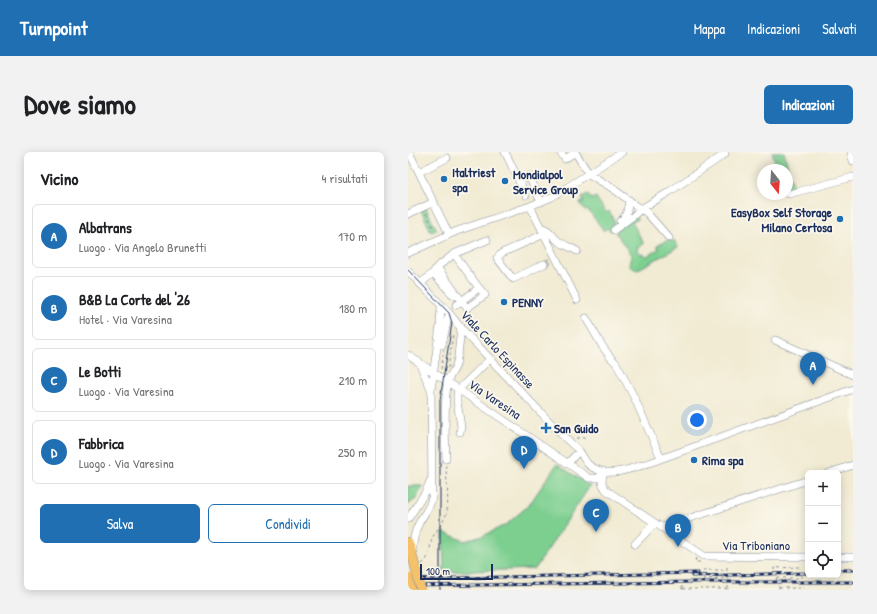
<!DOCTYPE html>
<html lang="it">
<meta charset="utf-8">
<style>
:root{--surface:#fff;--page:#f2f2f2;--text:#202124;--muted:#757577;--line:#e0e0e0;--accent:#1f6fb2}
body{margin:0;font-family:"Patrick Hand",sans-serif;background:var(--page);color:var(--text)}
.controls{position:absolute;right:12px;bottom:12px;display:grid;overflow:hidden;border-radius:6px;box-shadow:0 2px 10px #0003}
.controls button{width:36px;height:36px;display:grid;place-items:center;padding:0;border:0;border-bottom:1px solid var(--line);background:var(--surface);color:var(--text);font:20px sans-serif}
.compass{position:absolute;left:349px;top:12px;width:36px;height:36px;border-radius:50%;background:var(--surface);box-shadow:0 2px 10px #0003;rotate:163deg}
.scale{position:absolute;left:12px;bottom:10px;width:73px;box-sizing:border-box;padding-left:4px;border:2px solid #1b2f5e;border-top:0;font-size:11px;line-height:14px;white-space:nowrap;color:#1b2f5e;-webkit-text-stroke:3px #fbf7ec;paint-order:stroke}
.you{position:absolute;left:289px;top:268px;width:14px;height:14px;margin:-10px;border:3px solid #fff;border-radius:50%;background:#1a73e8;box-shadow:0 0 0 6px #1a73e833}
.badge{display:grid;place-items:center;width:26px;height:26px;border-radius:50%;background:var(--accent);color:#fff;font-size:13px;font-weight:700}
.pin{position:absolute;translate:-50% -33px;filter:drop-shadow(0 1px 2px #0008)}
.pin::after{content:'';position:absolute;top:21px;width:14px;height:12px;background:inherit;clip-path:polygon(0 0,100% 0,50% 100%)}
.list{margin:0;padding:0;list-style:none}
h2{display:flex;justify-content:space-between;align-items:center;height:52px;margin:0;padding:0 16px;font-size:17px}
h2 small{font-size:13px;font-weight:400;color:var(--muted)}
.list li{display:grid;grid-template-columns:26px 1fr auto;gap:12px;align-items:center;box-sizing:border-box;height:64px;margin:0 8px 8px;padding:0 8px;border:1px solid var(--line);border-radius:6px}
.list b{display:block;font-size:15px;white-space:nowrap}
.list p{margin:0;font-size:13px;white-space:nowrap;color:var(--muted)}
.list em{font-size:13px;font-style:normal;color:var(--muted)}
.actions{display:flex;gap:8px;padding:12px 16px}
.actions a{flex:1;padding:9px 0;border:1px solid var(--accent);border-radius:6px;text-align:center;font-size:14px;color:var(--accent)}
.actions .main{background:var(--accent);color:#fff}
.icon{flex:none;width:22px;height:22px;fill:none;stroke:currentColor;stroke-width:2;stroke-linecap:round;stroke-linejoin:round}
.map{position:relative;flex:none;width:445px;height:438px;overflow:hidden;border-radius:6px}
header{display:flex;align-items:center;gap:24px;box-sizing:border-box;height:56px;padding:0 20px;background:var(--accent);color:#fff}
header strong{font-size:19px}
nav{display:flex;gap:22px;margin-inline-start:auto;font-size:14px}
.intro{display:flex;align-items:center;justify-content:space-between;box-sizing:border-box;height:96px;padding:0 24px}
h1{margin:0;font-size:28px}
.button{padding:10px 18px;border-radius:6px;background:var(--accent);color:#fff;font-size:14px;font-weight:700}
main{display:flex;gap:24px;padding:0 24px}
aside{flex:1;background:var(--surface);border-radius:6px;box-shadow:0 2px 10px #0003}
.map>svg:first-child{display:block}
</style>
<header>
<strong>Turnpoint</strong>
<nav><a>Mappa</a><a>Indicazioni</a><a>Salvati</a></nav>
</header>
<div class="intro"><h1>Dove siamo</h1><a class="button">Indicazioni</a></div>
<main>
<aside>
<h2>Vicino<small>4 risultati</small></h2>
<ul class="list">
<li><span class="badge">A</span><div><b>Albatrans</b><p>Luogo · Via Angelo Brunetti</p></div><em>170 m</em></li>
<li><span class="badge">B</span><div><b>B&amp;B La Corte del '26</b><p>Hotel · Via Varesina</p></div><em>180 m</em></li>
<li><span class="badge">C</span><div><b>Le Botti</b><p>Luogo · Via Varesina</p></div><em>210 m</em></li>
<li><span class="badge">D</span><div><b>Fabbrica</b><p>Luogo · Via Varesina</p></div><em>250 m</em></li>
</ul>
<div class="actions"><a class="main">Salva</a><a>Condividi</a></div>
</aside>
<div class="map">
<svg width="445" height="438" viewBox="0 0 445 438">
<rect width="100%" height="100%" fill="#fbf7ec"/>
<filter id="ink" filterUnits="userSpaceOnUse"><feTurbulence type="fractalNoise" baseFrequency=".025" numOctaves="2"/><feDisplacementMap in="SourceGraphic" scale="8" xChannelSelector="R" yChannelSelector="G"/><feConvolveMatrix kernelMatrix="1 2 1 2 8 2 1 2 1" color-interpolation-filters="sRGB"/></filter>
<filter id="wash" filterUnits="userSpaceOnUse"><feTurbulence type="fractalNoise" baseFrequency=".012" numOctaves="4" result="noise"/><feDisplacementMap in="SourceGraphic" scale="16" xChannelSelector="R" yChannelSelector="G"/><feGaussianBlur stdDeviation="0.9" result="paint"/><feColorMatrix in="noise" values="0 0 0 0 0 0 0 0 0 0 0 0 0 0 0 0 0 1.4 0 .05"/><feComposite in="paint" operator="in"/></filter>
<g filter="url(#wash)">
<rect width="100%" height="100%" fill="#f1ebd3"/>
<path fill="#7dcf90" stroke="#4c7f77" d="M364,0H376L386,37L379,39V18H369Z
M180,42L183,47L188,45L198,61L201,59L207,70L204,72L205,77L202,79L199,76L196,79L180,58L177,59L172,51L176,49L174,45Z
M18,56L29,78L23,80L13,58Z
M227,64L230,67L224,70L236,92L229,96L231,101L239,104L251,97L249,94L261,87L263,90L266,88L270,95L229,118L221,114L223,103L207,80Z
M149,312L182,334L127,417L36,420L35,380L57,389L75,384L99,372L121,353Z
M0,334H14L9,346L0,353Z"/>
</g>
<g filter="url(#ink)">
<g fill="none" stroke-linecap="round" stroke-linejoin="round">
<path stroke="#c6c5bc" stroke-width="7" stroke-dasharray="7 3.5" stroke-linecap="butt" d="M136,112L144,108"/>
<g stroke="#868d98" stroke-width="8">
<path id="minor" d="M1,0L41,82
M97,0L118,43
M152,0L157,7L167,0
M167,0L179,19
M443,0L445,9
M11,20L39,6
M181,22L204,36L233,57L261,40L317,2V0
M111,30L121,24L133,50
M381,42L445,25
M122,54L169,148
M0,62L26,50
M212,69C220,64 219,57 221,48
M133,76C141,76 143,83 149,88C155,93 162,95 169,99
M206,78L224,65L233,57L239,61L261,86
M0,101L49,79L122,54L144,45L214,0
M46,102L71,136L48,153
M136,112L105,127L89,106L94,101L136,82
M29,115L25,121L43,141L48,144
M0,119L41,161L52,175L156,285C161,290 168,295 172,300C175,304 177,310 181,313C200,328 224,316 244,310L445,237
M12,132L25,121
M71,136L77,143L59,156L29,115L46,102L79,88
M178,166L193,192L202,205L208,211L226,245L253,306
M367,188L445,223
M34,193L41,161
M0,203L181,326H191L195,319
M50,204L53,175
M11,210L23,238
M52,280L53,275L49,249V242L51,237L82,207
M38,307C37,282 36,257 39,232C40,223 48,219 49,209
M160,311L171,299
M195,319L194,331L198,338L296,404L400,405
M421,321L445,313
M0,367L18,339L22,329
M254,375L400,328
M227,392L247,371
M4,400C5,390 6,380 11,371C15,363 22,356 24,346L23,238L32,174L33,155
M430,405H445"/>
</g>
<g stroke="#868d98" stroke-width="10">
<path id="major" d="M0,390L4,402"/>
</g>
<path stroke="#868d98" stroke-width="1" stroke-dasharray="3 3" stroke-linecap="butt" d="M18,61L26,77
M40,216L45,183
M33,217L36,198
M168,286H178
M288,406L287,410H293
M14,412C23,405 21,396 24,387C28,377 37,370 39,359C41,347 38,325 38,312
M319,415V419
M295,418H319
M366,418V416L391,415V418
M393,423V429
M319,424L320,429
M369,426H393
M295,427L320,426
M368,429L369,423
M274,434V438
M320,434V438
M371,434V438
M395,434L396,438
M371,436H395
M274,437H320"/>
<use href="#minor" stroke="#fff" stroke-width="7"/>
<use href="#major" stroke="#f5c16b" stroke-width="9"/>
<path stroke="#1b2f5e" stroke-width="1" d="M0,118L41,161L44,171L32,248V438"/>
<g stroke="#1b2f5e" stroke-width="3">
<path id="rail" d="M430,418H445
M284,424L400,421
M0,427L290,421
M0,434L285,430H445"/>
</g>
<use href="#rail" stroke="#fbf7ec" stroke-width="1.5" stroke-dasharray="4.5" stroke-linecap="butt"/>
<g stroke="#868d98" stroke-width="10" stroke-linecap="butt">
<path id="major-bridge" d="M4,402L13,438
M0,425L3,438"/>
</g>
<use href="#major-bridge" stroke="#f5c16b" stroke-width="9"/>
</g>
</g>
<g fill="#1f6fb2" stroke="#fbf7ec" stroke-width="1.5">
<circle cx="36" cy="27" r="4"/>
<circle cx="97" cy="29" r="4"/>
<circle cx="432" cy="67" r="4"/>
<circle cx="96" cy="150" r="4"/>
<path d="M136 270h4v4h4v4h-4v4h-4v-4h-4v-4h4z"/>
<circle cx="286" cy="308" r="4"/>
</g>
<g text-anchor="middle" stroke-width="3.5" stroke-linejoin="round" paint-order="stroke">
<g font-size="13" font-weight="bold" fill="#1b2f5e" stroke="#fbf7ec" text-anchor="start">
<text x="44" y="25">Italtriest<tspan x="44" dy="15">spa</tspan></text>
<text x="105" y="27">Mondialpol<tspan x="105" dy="15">Service Group</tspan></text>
<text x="424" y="65" text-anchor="end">EasyBox Self Storage<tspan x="424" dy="15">Milano Certosa</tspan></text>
<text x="104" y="155">PENNY</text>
<text x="146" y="281">San Guido</text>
<text x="294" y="313">Rima spa</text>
</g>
<g font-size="13" fill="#1b2f5e" stroke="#fbf7ec">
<text transform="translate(90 197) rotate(47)" y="5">Viale Carlo Espinasse</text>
<text transform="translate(87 247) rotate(34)" y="5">Via Varesina</text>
<text x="348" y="398">Via Triboniano</text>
</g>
</g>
</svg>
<div class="controls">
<button>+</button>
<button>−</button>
<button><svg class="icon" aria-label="locate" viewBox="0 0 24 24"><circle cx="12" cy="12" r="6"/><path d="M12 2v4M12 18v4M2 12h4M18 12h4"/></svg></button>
</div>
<svg class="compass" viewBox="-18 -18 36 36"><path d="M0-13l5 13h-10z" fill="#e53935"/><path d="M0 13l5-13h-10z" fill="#757577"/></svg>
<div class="scale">100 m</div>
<div class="you"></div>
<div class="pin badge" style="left:405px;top:233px">A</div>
<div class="pin badge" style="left:270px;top:395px">B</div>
<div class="pin badge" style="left:188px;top:380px">C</div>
<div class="pin badge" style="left:116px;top:317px">D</div>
</div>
</main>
